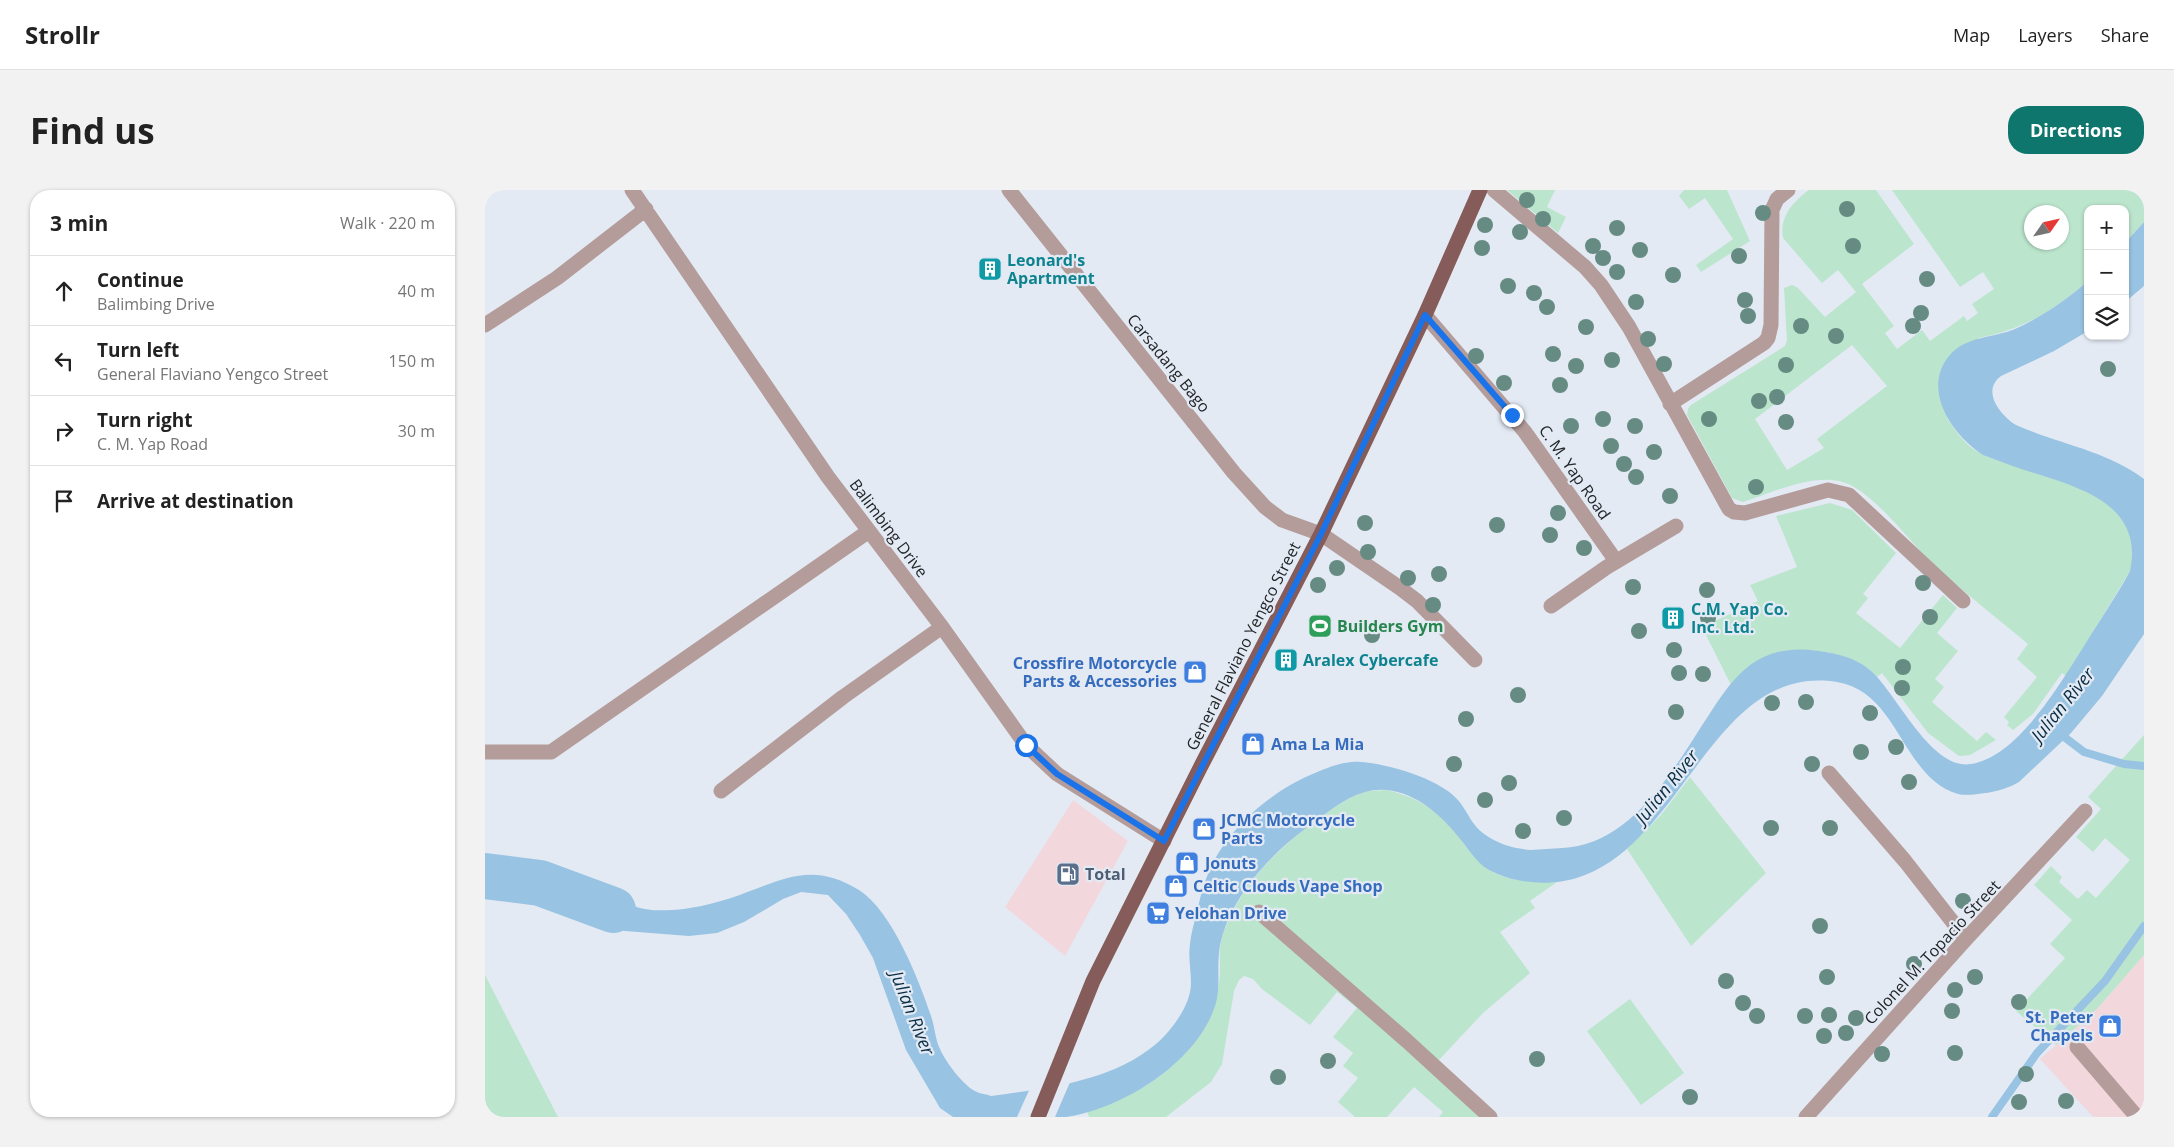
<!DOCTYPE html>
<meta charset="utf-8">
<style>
:root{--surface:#fff;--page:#f2f2f2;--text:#222;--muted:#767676;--line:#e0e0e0;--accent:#0f766e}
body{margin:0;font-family:"Open Sans",sans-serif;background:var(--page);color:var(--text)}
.controls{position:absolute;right:15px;top:15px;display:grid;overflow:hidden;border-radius:10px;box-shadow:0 1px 4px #0004}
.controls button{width:45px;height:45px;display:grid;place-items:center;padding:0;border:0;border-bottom:1px solid var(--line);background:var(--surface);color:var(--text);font:25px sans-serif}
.compass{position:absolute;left:1539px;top:15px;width:45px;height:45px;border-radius:50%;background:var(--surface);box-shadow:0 1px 4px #0004;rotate:56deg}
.stop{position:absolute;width:15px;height:15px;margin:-11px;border:4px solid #1a73e8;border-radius:50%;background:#fff}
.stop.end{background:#1a73e8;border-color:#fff;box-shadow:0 1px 5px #0008}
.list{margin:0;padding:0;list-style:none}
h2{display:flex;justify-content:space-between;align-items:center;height:65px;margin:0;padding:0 20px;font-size:21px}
h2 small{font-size:16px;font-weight:400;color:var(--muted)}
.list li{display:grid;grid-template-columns:32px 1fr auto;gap:15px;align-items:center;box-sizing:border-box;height:70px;padding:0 20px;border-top:1px solid var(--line)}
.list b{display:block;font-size:19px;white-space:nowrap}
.list p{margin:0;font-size:16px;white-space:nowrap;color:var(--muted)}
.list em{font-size:16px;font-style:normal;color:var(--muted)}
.icon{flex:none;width:28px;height:28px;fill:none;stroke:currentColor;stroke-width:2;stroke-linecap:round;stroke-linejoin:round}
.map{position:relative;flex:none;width:1659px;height:927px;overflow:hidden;border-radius:20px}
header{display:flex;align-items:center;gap:30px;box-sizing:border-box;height:70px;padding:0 25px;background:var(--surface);border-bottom:1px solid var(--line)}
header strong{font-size:24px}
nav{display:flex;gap:28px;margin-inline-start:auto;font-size:18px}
.intro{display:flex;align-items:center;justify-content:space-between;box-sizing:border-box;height:120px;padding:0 30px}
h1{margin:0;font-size:35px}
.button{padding:12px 22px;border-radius:20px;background:var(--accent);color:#fff;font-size:18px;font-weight:700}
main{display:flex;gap:30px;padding:0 30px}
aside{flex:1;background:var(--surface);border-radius:20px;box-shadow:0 1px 4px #0004}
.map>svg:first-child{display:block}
</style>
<header>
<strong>Strollr</strong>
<nav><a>Map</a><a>Layers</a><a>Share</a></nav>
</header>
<div class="intro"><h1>Find us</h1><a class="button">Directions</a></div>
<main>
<aside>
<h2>3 min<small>Walk · 220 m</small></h2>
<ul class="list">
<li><svg class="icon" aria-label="ahead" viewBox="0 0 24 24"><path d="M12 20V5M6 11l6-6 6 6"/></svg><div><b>Continue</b><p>Balimbing Drive</p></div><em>40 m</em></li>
<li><svg class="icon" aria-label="left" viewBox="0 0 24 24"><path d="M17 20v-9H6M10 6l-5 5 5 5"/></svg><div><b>Turn left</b><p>General Flaviano Yengco Street</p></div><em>150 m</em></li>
<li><svg class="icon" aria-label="right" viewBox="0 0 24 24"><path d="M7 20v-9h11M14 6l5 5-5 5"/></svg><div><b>Turn right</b><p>C. M. Yap Road</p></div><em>30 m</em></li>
<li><svg class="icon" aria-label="arrive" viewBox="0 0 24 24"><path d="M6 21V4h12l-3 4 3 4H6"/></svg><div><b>Arrive at destination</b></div></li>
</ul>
</aside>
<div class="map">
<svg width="1659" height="927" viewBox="0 0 1659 927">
<rect width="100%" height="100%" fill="#e3eaf4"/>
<path fill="#f2d8dd" d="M588,610L643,651L580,766L520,717Z
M1659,765V927H1608L1555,869L1612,819Z"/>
<path fill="#bce5cd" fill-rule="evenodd" d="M1022,0H1070L1062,17L1081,27L1073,43Z
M1199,0H1242L1265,51L1216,82L1211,75L1248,49L1220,8L1204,19L1194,6Z
M1324,0H1391L1429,54L1377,94L1409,136L1400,143L1412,159L1437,140L1445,151L1479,126L1482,131L1493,123L1487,114L1509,99L1498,82L1475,97L1407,0H1659V32L1640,53V19H1603V91C1569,120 1538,140 1494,148L1462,228C1472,243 1482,258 1499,265C1545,286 1651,297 1650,363C1650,369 1647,376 1645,381L1581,486L1577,483L1548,524L1528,540L1522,535L1524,532L1519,527L1552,487L1532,469L1543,454C1511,427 1478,402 1447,373C1423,350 1385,297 1354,291C1323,285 1287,303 1258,312L1247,308L1202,225L1203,219L1206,215L1300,156L1302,150L1299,98L1307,95L1313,98L1340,127L1371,102L1353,80L1337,93L1298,48C1294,26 1309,11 1324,0ZM1546,22H1576V52H1546ZM1367,155L1402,196L1332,249L1339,258L1302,280L1270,229Z
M1345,313L1367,320L1411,363L1378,404L1383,408L1371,423L1415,458L1458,405L1472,418L1452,443L1473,461L1450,489L1459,497L1447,512L1492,551L1501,542L1511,550L1485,565L1474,566L1443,543L1397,483L1392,487L1384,479L1371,471L1342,462L1265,475L1246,495L1217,437L1273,411L1265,395L1312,377L1291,326Z
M1659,545V765L1612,819L1571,855L1531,821L1580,768L1565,754L1587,730L1549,695L1566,676L1577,687L1574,692L1593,709L1602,700L1611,708L1645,670L1620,648L1608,662L1591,647L1616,619L1603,607Z
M1205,587L1281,683L1206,756L1142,659L1176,625Z
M901,600C932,607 951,619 971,643C981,656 989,668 1001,678C1019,691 1051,693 1072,692L1045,711L1050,718L1015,742L1045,783L998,823L952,872L1012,927H954L958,922L929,897L902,927H870L853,912L873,888L858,876L868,863L848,847L872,818L852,802L825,835L777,799L768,789L759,786L754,790L749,801L737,874L726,892L681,927H604L602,921C666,902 717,865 733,797C738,779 731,760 739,741C757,694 793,658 833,629C847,619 862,608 879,602C885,600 894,601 901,600Z
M0,785L73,927H0Z
M1145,809L1199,883L1156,915L1102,841Z"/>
<path fill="#98c3e2" d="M1659,32V96L1640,112V53Z
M1603,91V141L1569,161L1516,186C1496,201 1515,225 1531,235C1573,254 1622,261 1659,289V444L1617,506L1586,543L1534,592C1524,598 1513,601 1501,603C1492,604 1481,606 1473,604C1417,588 1414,502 1352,492C1231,473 1201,646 1100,685C1071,697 1032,695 1004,680C990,672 982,656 971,644C950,618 916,592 880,602C858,608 838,626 820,639C783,666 739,715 734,763C732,782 736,801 729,819C709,874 637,919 581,927C569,927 557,927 545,927C519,927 493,927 468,927L455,918L421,860L388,768L375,745L361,724L343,705L316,702L298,709L259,732L232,743L204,746L140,741L104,726L63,713L72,686C91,692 110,699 129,707C138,711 150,718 160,719C168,721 178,720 187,720C207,719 226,714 246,708C294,692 324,669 374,700C407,721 434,790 446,826C450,837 450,849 455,859C460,871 479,897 492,902C496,904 501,904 506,906C562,898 626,892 671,854C687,840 706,815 706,793C706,780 703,767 705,754C706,743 709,733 712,723C715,707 719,692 726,677C745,636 788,600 830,583C844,577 861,570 876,572C903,574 952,588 971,608C979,616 983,626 989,634C999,648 1021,657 1038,659C1045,661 1054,659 1061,659C1072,658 1083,658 1093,656C1149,645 1188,581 1216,537C1230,516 1244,491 1265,475C1284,462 1303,458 1325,460C1345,462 1369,466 1385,480C1411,502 1446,581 1486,574C1533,567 1576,492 1599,456C1614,431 1631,407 1645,381C1659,316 1597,298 1549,283C1532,278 1515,271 1498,265C1468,246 1436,200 1464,166C1480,146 1509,148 1530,139C1557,127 1581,110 1603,91Z"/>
<path fill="#e3eaf4" d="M586,890L570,927H532L545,898Z"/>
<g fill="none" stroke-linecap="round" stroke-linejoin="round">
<path stroke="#98c3e2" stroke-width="8" d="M1574,543L1599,562L1639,574L1659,576
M1507,927L1552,863L1620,791L1659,736"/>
<path stroke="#98c3e2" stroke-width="46" d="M0,686L55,693L128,720"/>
<path stroke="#b49c9a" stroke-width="15" d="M147,0L343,287L457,437L541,555L572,584L679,651
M524,0L749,283L780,317L797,330L836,344L915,398L932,411L990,470
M1009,0L1100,77L1116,95L1144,137L1244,319L1249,322L1260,323L1343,300L1364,305L1478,411
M940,125L1040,242L1131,371
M0,135L72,88L161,19
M1185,214L1279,153L1283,148L1286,135L1287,20L1292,9L1303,0
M1066,416L1122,377L1191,336
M0,562H66L384,341
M1344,583L1420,671L1481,749
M236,601L358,507L457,437
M774,722L922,851L1005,927
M1592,857L1652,927
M1321,927L1481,749L1600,621"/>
<path stroke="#855c59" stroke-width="15" d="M553,927L608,791L715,578L836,344L940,125L995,0"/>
</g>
<g fill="#668b82">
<circle cx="1042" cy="10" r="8"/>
<circle cx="1362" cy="19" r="8"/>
<circle cx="1278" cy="23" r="8"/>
<circle cx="1058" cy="29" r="8"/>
<circle cx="1000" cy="35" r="8"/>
<circle cx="1132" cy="38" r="8"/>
<circle cx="1035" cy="42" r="8"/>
<circle cx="1108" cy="56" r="8"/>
<circle cx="1368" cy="56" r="8"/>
<circle cx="997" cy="58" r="8"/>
<circle cx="1155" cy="60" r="8"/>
<circle cx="1254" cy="66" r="8"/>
<circle cx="1118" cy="68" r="8"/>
<circle cx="1132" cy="82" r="8"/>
<circle cx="1188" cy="85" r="8"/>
<circle cx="1442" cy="89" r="8"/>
<circle cx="1023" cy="96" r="8"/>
<circle cx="1049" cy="103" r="8"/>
<circle cx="1260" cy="110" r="8"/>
<circle cx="1151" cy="112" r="8"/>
<circle cx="1062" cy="117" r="8"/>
<circle cx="1436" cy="123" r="8"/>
<circle cx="1263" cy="126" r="8"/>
<circle cx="1316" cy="136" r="8"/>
<circle cx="1428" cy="136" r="8"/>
<circle cx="1101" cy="137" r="8"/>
<circle cx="1351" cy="146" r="8"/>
<circle cx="1163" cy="149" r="8"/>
<circle cx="1068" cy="164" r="8"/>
<circle cx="991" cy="166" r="8"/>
<circle cx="1127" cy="170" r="8"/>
<circle cx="1179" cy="174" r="8"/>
<circle cx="1301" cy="175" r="8"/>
<circle cx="1091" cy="176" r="8"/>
<circle cx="1623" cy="179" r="8"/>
<circle cx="1019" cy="193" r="8"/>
<circle cx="1075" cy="195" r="8"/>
<circle cx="1292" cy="207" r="8"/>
<circle cx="1274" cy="211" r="8"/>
<circle cx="1118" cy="229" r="8"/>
<circle cx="1224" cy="229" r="8"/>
<circle cx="1301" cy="232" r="8"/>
<circle cx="1086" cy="236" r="8"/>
<circle cx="1150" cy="236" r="8"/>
<circle cx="1126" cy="256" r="8"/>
<circle cx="1169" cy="262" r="8"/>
<circle cx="1139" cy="274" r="8"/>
<circle cx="1151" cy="287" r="8"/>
<circle cx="1271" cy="297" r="8"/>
<circle cx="1185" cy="306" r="8"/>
<circle cx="1073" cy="323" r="8"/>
<circle cx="880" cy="333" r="8"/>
<circle cx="1012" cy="335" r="8"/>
<circle cx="1065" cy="345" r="8"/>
<circle cx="1099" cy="358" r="8"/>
<circle cx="883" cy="362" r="8"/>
<circle cx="852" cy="378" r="8"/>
<circle cx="954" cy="384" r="8"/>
<circle cx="923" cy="388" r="8"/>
<circle cx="1438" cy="393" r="8"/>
<circle cx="833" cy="395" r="8"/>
<circle cx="1148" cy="397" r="8"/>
<circle cx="1222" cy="400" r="8"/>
<circle cx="948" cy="415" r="8"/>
<circle cx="1445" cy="427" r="8"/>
<circle cx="1223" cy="428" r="8"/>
<circle cx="1154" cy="441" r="8"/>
<circle cx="887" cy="445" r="8"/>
<circle cx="1189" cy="460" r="8"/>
<circle cx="1418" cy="477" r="8"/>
<circle cx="1194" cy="483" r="8"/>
<circle cx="1218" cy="484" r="8"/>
<circle cx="1417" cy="498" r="8"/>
<circle cx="1033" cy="505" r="8"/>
<circle cx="1321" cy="512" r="8"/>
<circle cx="1287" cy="513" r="8"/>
<circle cx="1191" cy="522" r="8"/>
<circle cx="1385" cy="523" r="8"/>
<circle cx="981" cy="529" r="8"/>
<circle cx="1411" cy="557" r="8"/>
<circle cx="1376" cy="562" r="8"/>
<circle cx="969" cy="574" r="8"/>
<circle cx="1327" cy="574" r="8"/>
<circle cx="1424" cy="592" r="8"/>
<circle cx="1024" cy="593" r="8"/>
<circle cx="1000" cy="610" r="8"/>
<circle cx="1079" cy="628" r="8"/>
<circle cx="1286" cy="638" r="8"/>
<circle cx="1345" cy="638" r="8"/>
<circle cx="1038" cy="641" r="8"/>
<circle cx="1478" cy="711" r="8"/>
<circle cx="1335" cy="736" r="8"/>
<circle cx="1429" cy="774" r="8"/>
<circle cx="1342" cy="787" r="8"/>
<circle cx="1490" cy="787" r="8"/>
<circle cx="1241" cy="791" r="8"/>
<circle cx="1470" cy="800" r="8"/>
<circle cx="1534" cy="812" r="8"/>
<circle cx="1258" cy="813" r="8"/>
<circle cx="1467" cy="821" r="8"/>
<circle cx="1344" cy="825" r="8"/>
<circle cx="1272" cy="826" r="8"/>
<circle cx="1320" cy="826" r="8"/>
<circle cx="1371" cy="828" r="8"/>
<circle cx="1361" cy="843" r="8"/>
<circle cx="1339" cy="846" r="8"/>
<circle cx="1470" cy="863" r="8"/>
<circle cx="1397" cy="864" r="8"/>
<circle cx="1052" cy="869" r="8"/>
<circle cx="843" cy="871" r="8"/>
<circle cx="1541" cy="884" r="8"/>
<circle cx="793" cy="887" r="8"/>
<circle cx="1205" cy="907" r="8"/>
<circle cx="1581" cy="911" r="8"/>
<circle cx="1534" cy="912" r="8"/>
</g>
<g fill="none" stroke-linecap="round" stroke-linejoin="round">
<path stroke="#1a73e8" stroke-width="6" d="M541,555L572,584L679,651L836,344L940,125L1027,225"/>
</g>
<defs>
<g id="building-square" transform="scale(1.25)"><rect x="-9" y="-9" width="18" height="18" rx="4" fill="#0f9aa8" stroke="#e3eaf4"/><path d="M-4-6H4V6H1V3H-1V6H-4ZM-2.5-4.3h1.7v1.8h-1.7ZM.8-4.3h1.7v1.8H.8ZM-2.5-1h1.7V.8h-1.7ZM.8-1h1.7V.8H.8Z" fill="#fff"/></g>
<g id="stadium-square" transform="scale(1.25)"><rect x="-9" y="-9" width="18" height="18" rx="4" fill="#2e9e5b" stroke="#e3eaf4"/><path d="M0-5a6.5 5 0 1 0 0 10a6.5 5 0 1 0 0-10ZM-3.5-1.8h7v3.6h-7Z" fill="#fff"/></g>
<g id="shop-square" transform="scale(1.25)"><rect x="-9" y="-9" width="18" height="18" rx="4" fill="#3f7fe0" stroke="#e3eaf4"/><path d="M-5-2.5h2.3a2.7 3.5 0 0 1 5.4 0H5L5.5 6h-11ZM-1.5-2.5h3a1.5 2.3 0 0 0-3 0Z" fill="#fff"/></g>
<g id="fuel-square" transform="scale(1.25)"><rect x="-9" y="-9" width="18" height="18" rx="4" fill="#5c6f8a" stroke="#e3eaf4"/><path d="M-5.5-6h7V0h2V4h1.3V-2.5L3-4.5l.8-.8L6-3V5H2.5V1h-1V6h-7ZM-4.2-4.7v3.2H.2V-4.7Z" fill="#fff"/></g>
<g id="supermarket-square" transform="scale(1.25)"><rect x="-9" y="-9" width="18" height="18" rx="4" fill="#3f7fe0" stroke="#e3eaf4"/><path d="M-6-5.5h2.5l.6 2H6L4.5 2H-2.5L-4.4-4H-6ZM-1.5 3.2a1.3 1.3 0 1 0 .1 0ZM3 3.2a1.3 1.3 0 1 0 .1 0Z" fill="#fff"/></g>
</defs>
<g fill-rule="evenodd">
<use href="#building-square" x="505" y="79"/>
<use href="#building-square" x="1188" y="428"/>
<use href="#stadium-square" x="835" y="436"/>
<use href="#building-square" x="801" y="470"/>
<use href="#shop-square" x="710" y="482"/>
<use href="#shop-square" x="768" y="554"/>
<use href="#shop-square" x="719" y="639"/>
<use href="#shop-square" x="702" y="673"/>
<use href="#fuel-square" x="583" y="684"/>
<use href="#shop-square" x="691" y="696"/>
<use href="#supermarket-square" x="673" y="723"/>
<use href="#shop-square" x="1625" y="836"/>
</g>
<g text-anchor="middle" stroke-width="4.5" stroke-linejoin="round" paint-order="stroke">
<g font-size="16" font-weight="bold" fill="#0d838f" stroke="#e3eaf4" text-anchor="start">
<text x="522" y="76">Leonard's<tspan x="522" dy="18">Apartment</tspan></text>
<text x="1206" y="425">C.M. Yap Co.<tspan x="1206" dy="18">Inc. Ltd.</tspan></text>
<text x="818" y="476">Aralex Cybercafe</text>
</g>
<g font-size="16" fill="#222528" stroke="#e3eaf4">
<text transform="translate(684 173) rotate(51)" y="6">Carsadang Bago</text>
<text transform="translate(1090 282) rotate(55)" y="6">C. M. Yap Road</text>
<text transform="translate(404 338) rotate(53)" y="6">Balimbing Drive</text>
<text transform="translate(758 456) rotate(-63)" y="6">General Flaviano Yengco Street</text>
<text transform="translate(1447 762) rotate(-47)" y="6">Colonel M. Topacio Street</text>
</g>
<g font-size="16" font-weight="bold" fill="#27864d" stroke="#e3eaf4" text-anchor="start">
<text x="852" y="442">Builders Gym</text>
</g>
<g font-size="16" font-weight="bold" fill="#366cbe" stroke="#e3eaf4" text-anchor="start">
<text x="692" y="479" text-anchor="end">Crossfire Motorcycle<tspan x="692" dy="18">Parts &amp; Accessories</tspan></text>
<text x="786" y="560">Ama La Mia</text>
<text x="736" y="636">JCMC Motorcycle<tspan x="736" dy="18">Parts</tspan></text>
<text x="720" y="679">Jonuts</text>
<text x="708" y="702">Celtic Clouds Vape Shop</text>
<text x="690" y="729">Yelohan Drive</text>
<text x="1608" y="833" text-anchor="end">St. Peter<tspan x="1608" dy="18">Chapels</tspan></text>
</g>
<g font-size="16" font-weight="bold" fill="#4e5e75" stroke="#e3eaf4" text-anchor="start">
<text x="600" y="690">Total</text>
</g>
<g font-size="18" font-style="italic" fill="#0b2e44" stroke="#e3eaf4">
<text transform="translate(1578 515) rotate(-51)" y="6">Julian River</text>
<text transform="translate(1182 597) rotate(-51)" y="6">Julian River</text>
<text transform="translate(427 823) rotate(68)" y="6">Julian River</text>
</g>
</g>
</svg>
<div class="controls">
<button>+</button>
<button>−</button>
<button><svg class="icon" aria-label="layers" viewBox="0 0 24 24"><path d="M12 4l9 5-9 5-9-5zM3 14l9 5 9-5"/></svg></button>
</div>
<svg class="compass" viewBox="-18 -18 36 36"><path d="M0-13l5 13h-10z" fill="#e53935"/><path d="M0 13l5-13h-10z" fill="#767676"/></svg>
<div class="stop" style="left:541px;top:555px"></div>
<div class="stop end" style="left:1027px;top:225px"></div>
</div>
</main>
